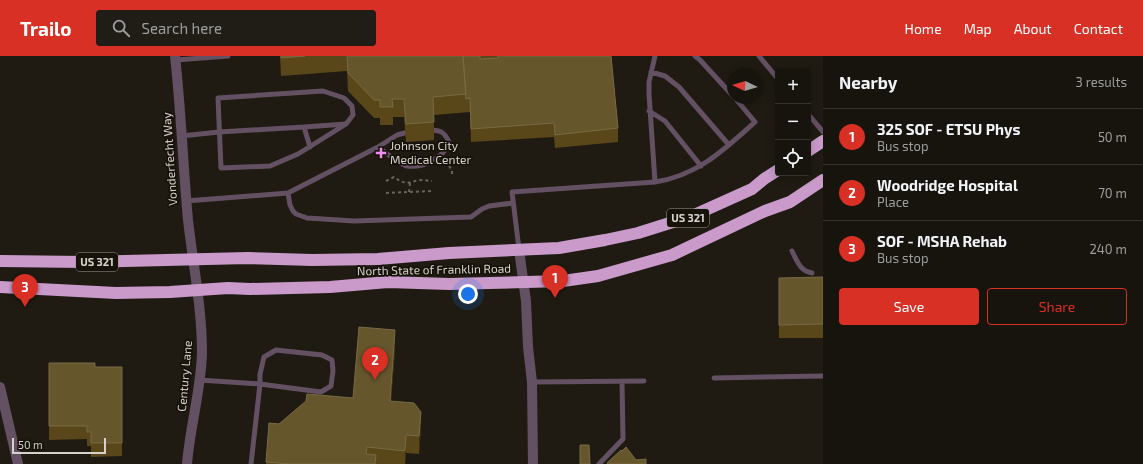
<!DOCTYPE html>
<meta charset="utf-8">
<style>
:root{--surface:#17140e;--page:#201d17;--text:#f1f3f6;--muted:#9e9e9e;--line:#36332e;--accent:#d93025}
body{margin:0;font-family:"Exo 2",sans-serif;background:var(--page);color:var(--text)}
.controls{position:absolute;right:12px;top:12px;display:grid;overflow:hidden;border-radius:4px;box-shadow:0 2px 10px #0003}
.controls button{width:36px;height:36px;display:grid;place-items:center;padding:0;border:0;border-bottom:1px solid var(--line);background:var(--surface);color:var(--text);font:20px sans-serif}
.compass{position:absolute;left:727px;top:12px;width:36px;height:36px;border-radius:50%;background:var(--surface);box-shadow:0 2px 10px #0003;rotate:274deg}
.scale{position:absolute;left:12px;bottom:10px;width:94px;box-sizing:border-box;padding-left:4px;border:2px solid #d4d2cb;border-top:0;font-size:11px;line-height:14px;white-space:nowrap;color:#d4d2cb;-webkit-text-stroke:3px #161209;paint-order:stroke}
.you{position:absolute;left:468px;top:238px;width:14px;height:14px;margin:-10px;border:3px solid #fff;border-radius:50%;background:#1a73e8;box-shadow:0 0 0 6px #1a73e833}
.badge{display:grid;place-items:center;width:26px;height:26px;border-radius:50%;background:var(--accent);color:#fff;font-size:13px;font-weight:700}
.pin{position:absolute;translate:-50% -33px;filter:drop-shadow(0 1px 2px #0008)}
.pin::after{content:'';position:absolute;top:21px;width:14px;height:12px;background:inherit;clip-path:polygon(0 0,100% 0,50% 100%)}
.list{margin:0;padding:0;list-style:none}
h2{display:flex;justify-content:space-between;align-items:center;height:52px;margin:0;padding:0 16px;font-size:17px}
h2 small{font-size:13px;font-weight:400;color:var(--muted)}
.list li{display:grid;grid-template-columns:26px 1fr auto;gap:12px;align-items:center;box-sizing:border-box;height:56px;padding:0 16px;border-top:1px solid var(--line)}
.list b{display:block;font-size:15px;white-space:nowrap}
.list p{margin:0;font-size:13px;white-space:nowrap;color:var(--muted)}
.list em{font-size:13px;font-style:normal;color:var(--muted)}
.actions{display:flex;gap:8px;padding:12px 16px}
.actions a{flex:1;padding:9px 0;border:1px solid var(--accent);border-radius:4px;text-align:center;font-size:14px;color:var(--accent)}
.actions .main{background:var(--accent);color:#fff}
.icon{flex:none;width:22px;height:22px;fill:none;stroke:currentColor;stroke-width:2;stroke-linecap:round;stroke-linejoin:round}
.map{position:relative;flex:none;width:823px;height:408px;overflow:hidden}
header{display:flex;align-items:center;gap:24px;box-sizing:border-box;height:56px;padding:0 20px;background:var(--accent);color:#fff}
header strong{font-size:19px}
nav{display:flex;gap:22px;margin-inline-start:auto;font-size:14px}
.search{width:280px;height:36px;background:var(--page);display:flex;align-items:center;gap:10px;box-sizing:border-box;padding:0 14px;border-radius:4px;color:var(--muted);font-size:15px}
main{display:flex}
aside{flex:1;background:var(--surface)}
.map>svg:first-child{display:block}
</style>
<header>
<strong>Trailo</strong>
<div class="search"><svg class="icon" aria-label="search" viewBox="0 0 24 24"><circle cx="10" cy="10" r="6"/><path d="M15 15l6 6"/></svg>Search here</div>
<nav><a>Home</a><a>Map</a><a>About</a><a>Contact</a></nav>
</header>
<main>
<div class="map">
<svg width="823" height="408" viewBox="0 0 823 408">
<rect width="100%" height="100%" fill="#1f1b12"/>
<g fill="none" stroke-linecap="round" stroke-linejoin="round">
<path stroke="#67645c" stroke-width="2" stroke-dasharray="3 3" stroke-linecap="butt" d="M449,110L452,114V119
M386,125L394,121C408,131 408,125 422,124C425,124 429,125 432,125
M409,136L410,127
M386,137L433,135"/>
<path stroke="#635063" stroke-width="5" d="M655,0L649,26V38L655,126C697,120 725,93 755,66L735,42
M695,0L700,4L733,40
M759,0L778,23
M176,4L228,0
M651,16L665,20L679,31L729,89
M649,55L665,65L701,110
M808,58L823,76
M181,80L219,76L304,71
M310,91L304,71L346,68L353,59L352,50L344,42L323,35L218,42L221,112L270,110L298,98L346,68
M378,91L397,79L412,75
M288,137L290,149L293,155L296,158L307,162L354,165L471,161L482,153L489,150L513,147
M186,145L288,137L378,91C385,96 399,108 407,110C424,112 444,102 449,86C444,75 440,74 428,74
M519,193L512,136L655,126
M792,195C797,205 800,215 812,217
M714,322L823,320
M199,324L260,328V318L264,301L276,294L322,299L332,304L333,315L331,330L321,336L260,328L251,408
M532,326L644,325
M599,408L623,383L622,325"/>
<path stroke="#635063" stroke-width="10" d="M175,0C181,54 183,109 188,164C193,208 202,252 202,297C201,334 190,371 187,408
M519,194L526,245L528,291L532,326L533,408
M0,331L18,408"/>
<path stroke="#c99aca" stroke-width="12" d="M808,95L823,85
M0,205L84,206L248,202L312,204L378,203L449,197L559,192L605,184L638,177L692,160L752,133L764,123L778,114
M0,231L116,237L170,236L228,232L250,233L330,231L388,226L449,228L563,225L598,220L672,199L765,155L790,146L823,124"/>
</g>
<path fill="#594719" d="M280,0H611L618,72V86L555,92L554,81L471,86L470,56L434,59V84L406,86L404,61H393V69H380V62H374L348,35L347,15L281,20Z
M823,221V282H779V222Z
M395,292L391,345L421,374L419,398L406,397L405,408H266L269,367L279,368L353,342Z
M49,307L95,311H122V400L91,401V390H87V383L49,384Z"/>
<path fill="#3c2f0e" d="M395,274V292L390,363V345Z
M421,356V374L419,398V380Z
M406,379V397L405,408V395Z"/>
<path fill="#66562c" stroke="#786a45" d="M281,0H305L281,2Z
M347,0H463L466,38L433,41L434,66L406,68L404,43H392L393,51H380V44H374L348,17Z
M463,0H480V3L498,2V0H611L618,72L555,79L554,67L471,73L470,42L466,43Z
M823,221V268L779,269V222Z
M359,271L395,274L390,345L414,347L421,356L419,380L406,379L405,395L367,391L366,398L376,399L375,408H289L266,406L269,367L279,368L306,345L307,338L353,342Z
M49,307H95V311H122V387H91V376H87V370H49Z
M580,389H589L590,408H580Z
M626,391L636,404L646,403V408H608L607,407L621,394L622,395Z"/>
<path fill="#f18af4" stroke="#161209" stroke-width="1.5" d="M379 91h4v4h4v4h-4v4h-4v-4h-4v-4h4z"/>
<g text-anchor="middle" stroke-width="3.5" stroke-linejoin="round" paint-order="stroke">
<g fill="#161209" stroke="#9b9891" stroke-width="1">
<rect x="667" y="153" width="42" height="18" rx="3"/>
<rect x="76" y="197" width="42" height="18" rx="3"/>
</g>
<g font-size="11" font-weight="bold" fill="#d4d2cb">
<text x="688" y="166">US 321</text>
<text x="97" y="210">US 321</text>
</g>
<g font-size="12" fill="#d4d2cb" stroke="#161209" text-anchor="start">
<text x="390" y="94">Johnson City<tspan x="390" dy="14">Medical Center</tspan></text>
</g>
<g font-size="12" fill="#d4d2cb" stroke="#161209">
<text transform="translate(170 103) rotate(-94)" y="4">Vonderfecht Way</text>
<text transform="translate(434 214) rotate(-1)" y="4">North State of Franklin Road</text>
<text transform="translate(185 320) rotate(-85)" y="4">Century Lane</text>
</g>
</g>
</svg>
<div class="controls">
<button>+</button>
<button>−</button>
<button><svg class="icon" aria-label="locate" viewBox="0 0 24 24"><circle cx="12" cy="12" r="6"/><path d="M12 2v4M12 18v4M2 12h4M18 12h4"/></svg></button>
</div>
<svg class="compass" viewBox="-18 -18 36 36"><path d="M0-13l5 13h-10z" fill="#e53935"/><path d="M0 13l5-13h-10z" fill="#9e9e9e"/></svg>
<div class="scale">50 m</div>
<div class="you"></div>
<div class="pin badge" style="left:555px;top:242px">1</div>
<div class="pin badge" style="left:375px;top:324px">2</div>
<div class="pin badge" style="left:25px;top:251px">3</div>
</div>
<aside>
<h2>Nearby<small>3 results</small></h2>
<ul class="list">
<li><span class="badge">1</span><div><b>325 SOF - ETSU Phys</b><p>Bus stop</p></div><em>50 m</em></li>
<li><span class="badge">2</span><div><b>Woodridge Hospital</b><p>Place</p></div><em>70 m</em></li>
<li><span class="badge">3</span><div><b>SOF - MSHA Rehab</b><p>Bus stop</p></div><em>240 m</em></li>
</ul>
<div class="actions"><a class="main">Save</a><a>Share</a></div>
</aside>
</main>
